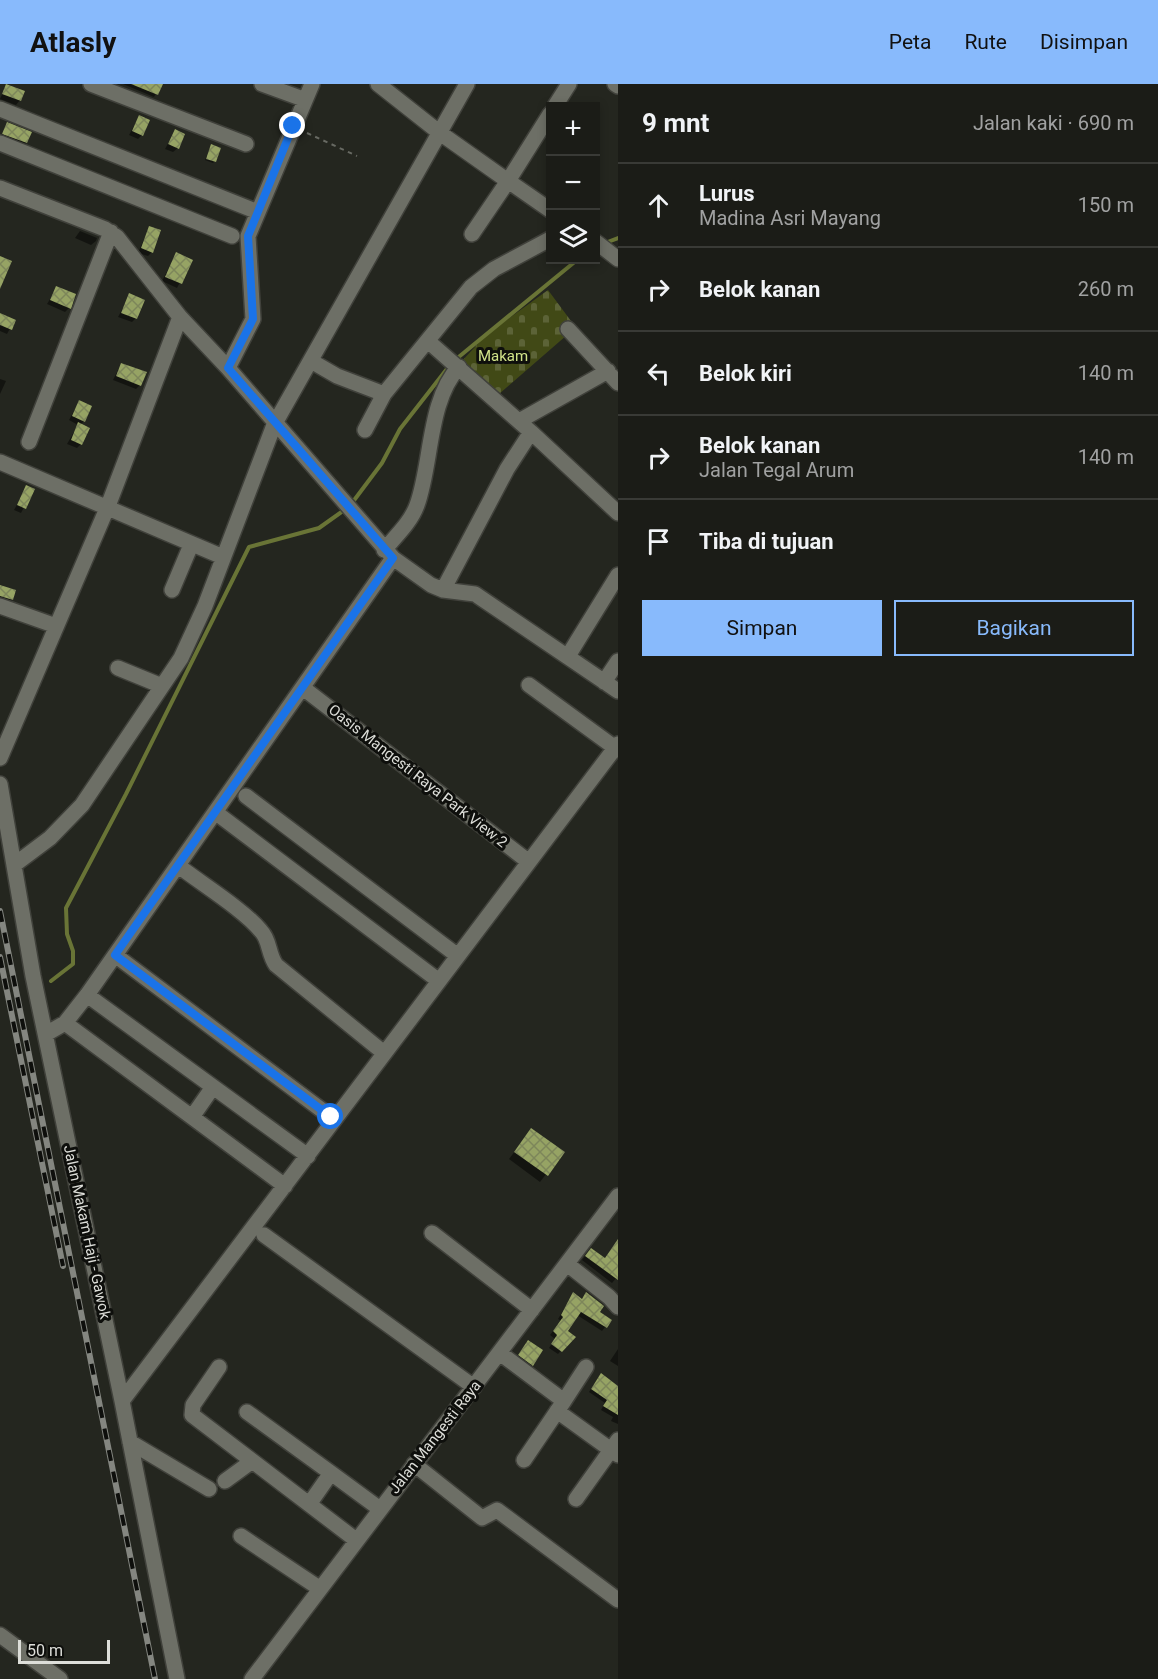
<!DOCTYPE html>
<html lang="id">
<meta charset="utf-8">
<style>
:root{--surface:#1b1c17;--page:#242520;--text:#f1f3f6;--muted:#a0a1a1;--line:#393a36;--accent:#88bafc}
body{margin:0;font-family:Roboto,sans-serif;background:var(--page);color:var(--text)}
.controls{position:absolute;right:18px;top:18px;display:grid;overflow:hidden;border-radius:0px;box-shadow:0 3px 9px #0003}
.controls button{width:54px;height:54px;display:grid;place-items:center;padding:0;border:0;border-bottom:2px solid var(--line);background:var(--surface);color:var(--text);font:30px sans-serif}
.scale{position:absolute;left:18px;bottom:15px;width:92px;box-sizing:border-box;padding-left:6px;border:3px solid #ddded9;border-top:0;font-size:16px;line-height:21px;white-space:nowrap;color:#ddded9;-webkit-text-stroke:4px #0e0f0c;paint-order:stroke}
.stop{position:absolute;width:18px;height:18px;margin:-14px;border:4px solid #1a73e8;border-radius:50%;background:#fff}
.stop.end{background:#1a73e8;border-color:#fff;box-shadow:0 2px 6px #0008}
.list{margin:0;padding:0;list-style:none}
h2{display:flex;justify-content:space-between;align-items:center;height:78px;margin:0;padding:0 24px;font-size:26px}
h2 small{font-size:20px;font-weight:400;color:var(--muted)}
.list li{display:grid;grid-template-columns:39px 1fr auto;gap:18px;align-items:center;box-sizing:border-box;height:84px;padding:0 24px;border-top:2px solid var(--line)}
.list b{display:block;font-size:22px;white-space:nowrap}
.list p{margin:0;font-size:20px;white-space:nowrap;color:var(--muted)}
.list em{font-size:20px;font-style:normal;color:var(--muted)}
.actions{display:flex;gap:12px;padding:18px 24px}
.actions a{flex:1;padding:14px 0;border:2px solid var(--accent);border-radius:0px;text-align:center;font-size:21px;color:var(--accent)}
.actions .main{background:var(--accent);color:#111}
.icon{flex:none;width:33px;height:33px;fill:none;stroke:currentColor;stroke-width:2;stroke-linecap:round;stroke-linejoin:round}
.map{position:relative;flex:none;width:618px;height:1595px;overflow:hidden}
header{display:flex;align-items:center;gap:36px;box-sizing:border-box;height:84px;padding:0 30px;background:var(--accent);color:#111}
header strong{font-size:28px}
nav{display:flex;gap:33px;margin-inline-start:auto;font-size:21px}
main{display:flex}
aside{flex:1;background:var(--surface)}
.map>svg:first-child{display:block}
</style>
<header>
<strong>Atlasly</strong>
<nav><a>Peta</a><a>Rute</a><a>Disimpan</a></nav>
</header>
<main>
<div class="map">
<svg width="618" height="1595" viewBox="0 0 618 1595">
<defs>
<pattern id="cemetery-stones" width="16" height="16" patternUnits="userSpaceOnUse" patternTransform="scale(1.5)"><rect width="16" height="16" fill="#414916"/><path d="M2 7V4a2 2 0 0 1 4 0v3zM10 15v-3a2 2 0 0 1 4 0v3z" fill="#5c6337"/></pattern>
<pattern id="building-cross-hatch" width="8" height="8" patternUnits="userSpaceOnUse" patternTransform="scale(1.5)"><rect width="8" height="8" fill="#96a364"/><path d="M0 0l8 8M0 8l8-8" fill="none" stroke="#7d865a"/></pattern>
</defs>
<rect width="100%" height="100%" fill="#24261f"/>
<path fill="url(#cemetery-stones)" d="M548,206L571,237L563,245L567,251L499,310L462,277L486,251Z"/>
<path fill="#0007" d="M123,0H161L154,13Z
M6,2L20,16L16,21L0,15Z
M139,33L142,51L138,55L129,51Z
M7,40L26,59L22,63L0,54Z
M175,47L178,64L173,68L165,65Z
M211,62L215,77L213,79L205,76Z
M149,144L152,168L148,172L138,169Z
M80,147L97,154L96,157L91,161L75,154Z
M176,170L191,177L177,204L162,197Z
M57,204L69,224L65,228L47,220Z
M130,211L136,234L132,238L118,233Z
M0,230L14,237L7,250L0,247Z
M121,280L140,301L136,305L113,296Z
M0,295L6,297L0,310Z
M79,318L84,337L80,341L81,360L77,364L67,360L78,341L69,336Z
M27,403L33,406L21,429L14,426Z
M0,504L12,516L8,520L0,518Z
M531,1046L563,1068L540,1098L509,1075Z
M618,1168V1192L612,1199L582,1176L587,1170L604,1175Z
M573,1210L610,1237L602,1247L577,1231L567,1248L573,1253L558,1270L549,1264L555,1255L550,1251L561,1237L558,1235Z
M528,1258L532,1281L528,1285L515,1275Z
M618,1265V1282L610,1277Z
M598,1294L618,1303V1340L611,1337L613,1333L601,1326L605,1319L589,1308Z"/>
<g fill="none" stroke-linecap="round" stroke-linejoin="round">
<path stroke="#697436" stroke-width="4" d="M605,159L618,154
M455,276L577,176
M352,419L382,379L400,345L450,281
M51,897L73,880V867L67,850L66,824L126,710L249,463L319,444L347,424"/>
</g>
<path fill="url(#building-cross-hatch)" d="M6,0L25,7L21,17L2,10Z
M131,0H163L158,11Z
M139,31L150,36L143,52L132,47Z
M7,38L32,48L27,59L2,50Z
M175,45L185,50L179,65L168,60Z
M211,60L221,64L216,78L206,75Z
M149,142L161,146L153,169L141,164Z
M176,168L193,176L182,200L165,193Z
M0,172L12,177L0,205Z
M56,202L76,210L71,225L50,216Z
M129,209L145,216L137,235L121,229Z
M0,229L16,236L12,246L0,241Z
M121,279L147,288L141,302L116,292Z
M79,316L92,322L85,338L72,332Z
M78,338L90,344L82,361L71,356Z
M26,401L35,405L26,425L17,421Z
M0,501L16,506L13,516L0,512Z
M531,1044L565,1068L548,1092L514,1068Z
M618,1155V1196L585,1172L591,1164L605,1174Z
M573,1208L582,1215L586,1208L604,1222L600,1228L612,1236L607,1244L581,1228L568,1247L576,1253L562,1268L551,1260L557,1251L553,1247L563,1233L561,1231Z
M528,1256L543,1266L533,1282L518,1271Z
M601,1289L618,1302V1331L603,1322L607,1316L591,1305Z"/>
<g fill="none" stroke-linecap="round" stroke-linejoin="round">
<g stroke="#40413b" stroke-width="18">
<path id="minor" d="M91,0L246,60
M262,0L303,15
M378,0L440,49L508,97L472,150
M615,0L618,2
M555,22L569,0
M0,25L258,128
M550,30L508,97L550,126
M0,59L232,152
M0,104L105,145L117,153L180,233L228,284L393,474L431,501L443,506L475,510L618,607
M596,158L618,175
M568,245L618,299
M429,258L531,348
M311,277L337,292L384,310
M228,284L253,235L248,152L312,0
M519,337L608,287
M365,346L384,310L471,203L494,185L550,155
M29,358L111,148
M0,378L223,473
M384,466C396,452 411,438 417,421C432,380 428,316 459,283
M172,506L191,461
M443,506L507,385L531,348L618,429
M0,522L56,542
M568,572L618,491
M118,584L162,602
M604,598L618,577
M529,601L618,666
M307,607L529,778
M0,674L108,422L180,233
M0,700L33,892L122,1317L177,1595
M246,712L458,872
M215,728L439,897
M14,781L50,754L82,721L181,574L205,522L274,341L467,0
M180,783C202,800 244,826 261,847C270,856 268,870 276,881L384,969
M115,871L331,1033
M87,911L308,1072
M65,939L285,1102
M46,950L65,939L87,911L393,474
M192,1033L213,1003
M432,1149L532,1226
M264,1151L474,1303
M567,1180L609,1213L618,1223
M501,1270L564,1317L524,1376
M219,1283L193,1321L192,1331L356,1456
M122,1317L618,660
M564,1317L586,1283
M557,1327L618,1371
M247,1328L331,1389
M130,1358L209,1405
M414,1380L482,1434L497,1426L618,1516
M225,1397L251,1378
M576,1415L618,1356
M310,1419L331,1389L380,1425
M241,1452L319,1504
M0,1551L60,1595
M252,1595L618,1112"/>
</g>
<path stroke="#676962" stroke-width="2" stroke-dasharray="4.5 4.5" stroke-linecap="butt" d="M307,49L357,72"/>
<use href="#minor" stroke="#6d6f66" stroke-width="15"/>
<g stroke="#848680" stroke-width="6">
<path id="rail" d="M0,827L155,1595
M0,873L63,1182"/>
</g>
<use href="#rail" stroke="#0e0f0c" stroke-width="4" stroke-dasharray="11" stroke-linecap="butt"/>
</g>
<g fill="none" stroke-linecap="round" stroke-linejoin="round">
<path stroke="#1a73e8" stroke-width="8" d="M293,42L248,152L253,235L228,284L393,474L115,871L331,1033"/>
</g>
<g text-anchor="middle" stroke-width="6" stroke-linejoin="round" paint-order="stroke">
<g font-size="15" fill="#d1e389" stroke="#0e0f0c">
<text x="503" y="277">Makam</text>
</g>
<g font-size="15" fill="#ddded9" stroke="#0e0f0c">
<text transform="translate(418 692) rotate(38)" y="5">Oasis Mangesti Raya Park View 2</text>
<text transform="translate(87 1148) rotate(78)" y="5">Jalan Makam Haji - Gawok</text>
<text transform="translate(435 1353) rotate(-52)" y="5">Jalan Mangesti Raya</text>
</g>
</g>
</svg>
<div class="controls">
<button>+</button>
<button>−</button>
<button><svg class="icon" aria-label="layers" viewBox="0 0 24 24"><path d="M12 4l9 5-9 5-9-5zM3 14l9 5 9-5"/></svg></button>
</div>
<div class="scale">50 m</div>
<div class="stop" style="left:331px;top:1033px"></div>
<div class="stop end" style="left:293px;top:42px"></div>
</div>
<aside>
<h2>9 mnt<small>Jalan kaki · 690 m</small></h2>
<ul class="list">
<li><svg class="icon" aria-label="ahead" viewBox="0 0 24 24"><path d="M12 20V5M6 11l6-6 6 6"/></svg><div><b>Lurus</b><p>Madina Asri Mayang</p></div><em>150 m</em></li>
<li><svg class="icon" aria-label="right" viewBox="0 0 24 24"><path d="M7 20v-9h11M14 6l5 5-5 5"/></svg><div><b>Belok kanan</b></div><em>260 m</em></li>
<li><svg class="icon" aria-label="left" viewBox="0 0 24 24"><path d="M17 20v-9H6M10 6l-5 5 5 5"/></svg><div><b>Belok kiri</b></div><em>140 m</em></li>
<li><svg class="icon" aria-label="right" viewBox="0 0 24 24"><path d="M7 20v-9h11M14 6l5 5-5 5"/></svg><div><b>Belok kanan</b><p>Jalan Tegal Arum</p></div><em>140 m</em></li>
<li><svg class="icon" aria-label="arrive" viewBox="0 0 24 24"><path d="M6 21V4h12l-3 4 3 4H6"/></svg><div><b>Tiba di tujuan</b></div></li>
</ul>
<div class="actions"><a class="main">Simpan</a><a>Bagikan</a></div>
</aside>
</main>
